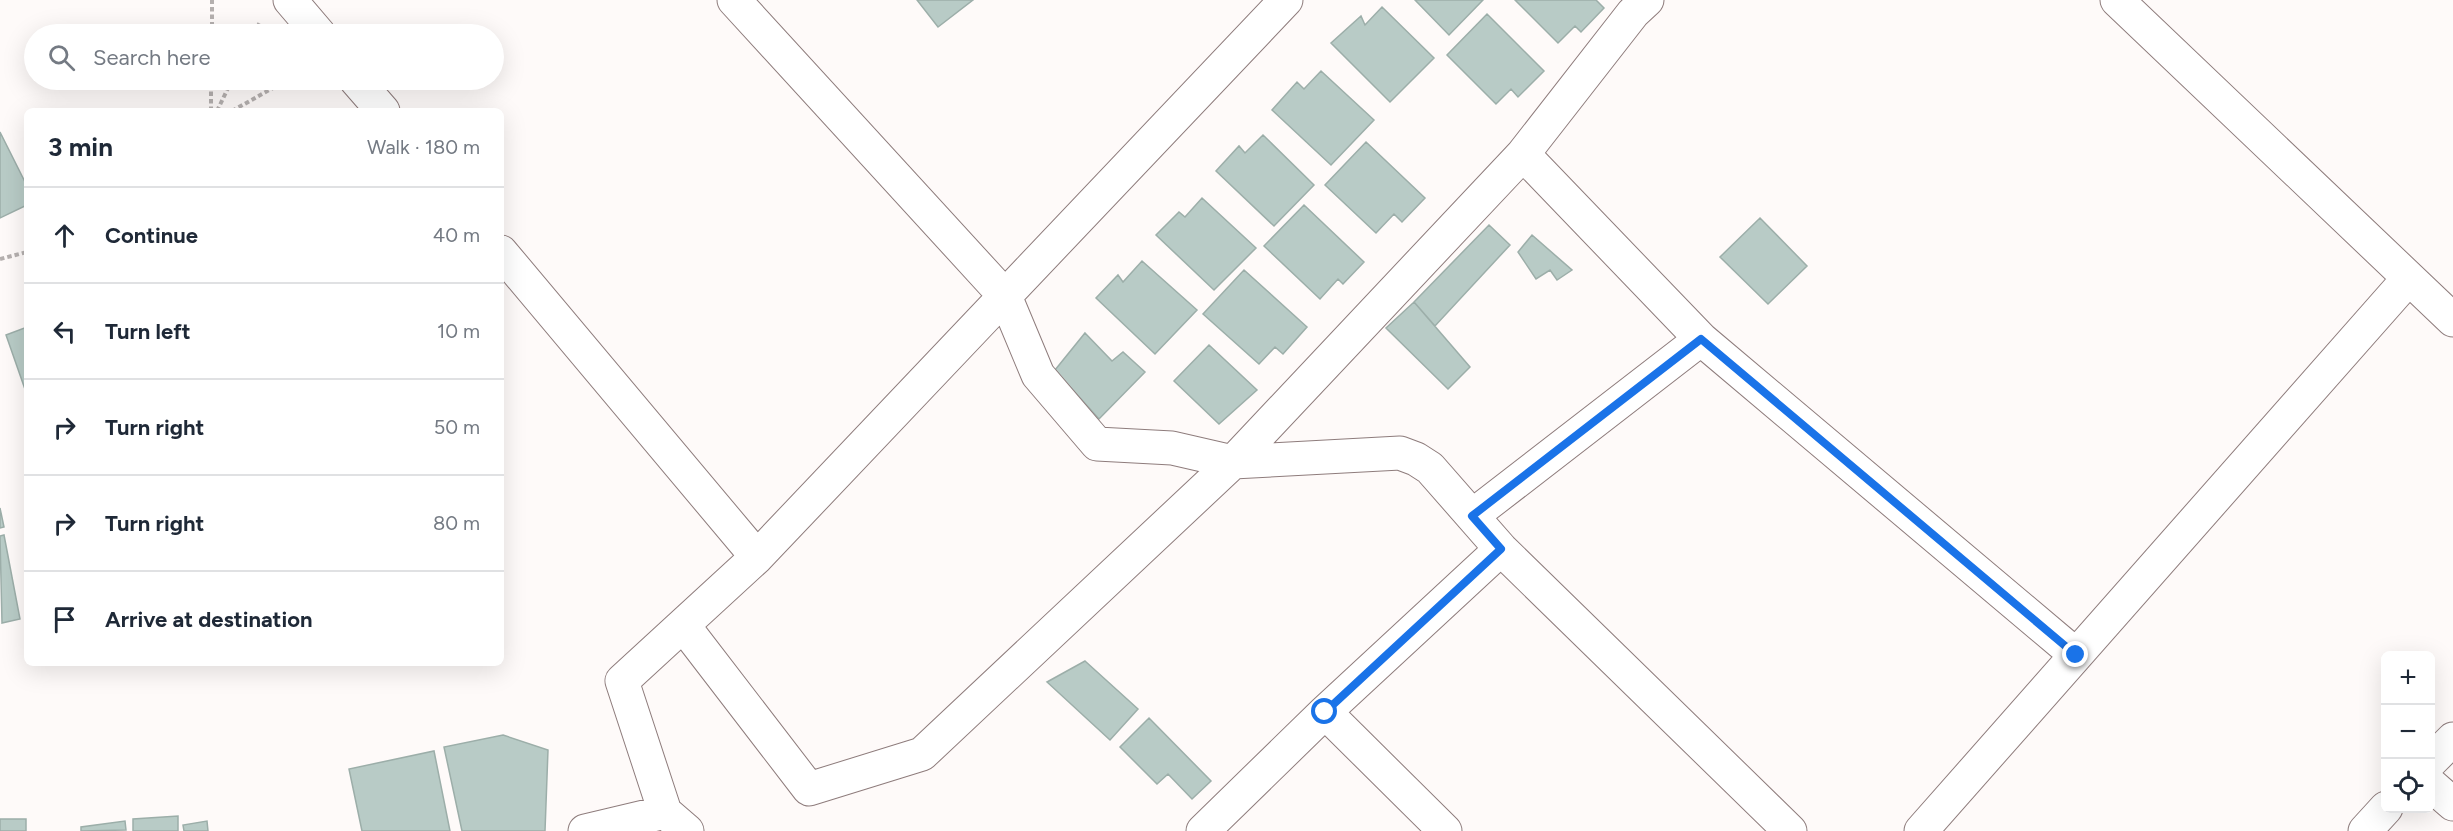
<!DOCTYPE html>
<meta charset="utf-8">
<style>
:root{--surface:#fff;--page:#f2f2f3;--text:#1f2937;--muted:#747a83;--line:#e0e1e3}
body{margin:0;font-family:Figtree,sans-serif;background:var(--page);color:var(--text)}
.controls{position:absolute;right:18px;bottom:18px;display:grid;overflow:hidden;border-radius:9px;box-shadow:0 6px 24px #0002}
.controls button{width:54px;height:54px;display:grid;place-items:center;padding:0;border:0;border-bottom:2px solid var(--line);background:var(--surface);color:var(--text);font:30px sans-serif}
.stop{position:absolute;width:18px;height:18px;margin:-14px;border:4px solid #1a73e8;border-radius:50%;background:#fff}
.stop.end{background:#1a73e8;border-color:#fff;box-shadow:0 2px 6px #0008}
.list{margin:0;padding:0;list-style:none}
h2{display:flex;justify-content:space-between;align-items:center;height:78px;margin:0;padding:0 24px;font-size:26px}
h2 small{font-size:20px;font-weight:400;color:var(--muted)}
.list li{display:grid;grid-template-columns:39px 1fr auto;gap:18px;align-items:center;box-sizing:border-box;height:96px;padding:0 24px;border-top:2px solid var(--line)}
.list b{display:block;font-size:22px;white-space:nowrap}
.list em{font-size:20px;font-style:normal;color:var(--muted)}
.icon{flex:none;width:33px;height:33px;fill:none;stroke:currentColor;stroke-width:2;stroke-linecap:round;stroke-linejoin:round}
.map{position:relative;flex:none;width:2453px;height:831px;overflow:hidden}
.search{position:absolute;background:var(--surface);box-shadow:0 6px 24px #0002;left:24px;top:24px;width:480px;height:66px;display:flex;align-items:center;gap:15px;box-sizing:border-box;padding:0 21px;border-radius:33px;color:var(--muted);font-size:22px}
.panel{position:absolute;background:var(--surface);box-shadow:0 6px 24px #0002;left:24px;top:108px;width:480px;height:558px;border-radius:9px}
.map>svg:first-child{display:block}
</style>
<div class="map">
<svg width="2453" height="831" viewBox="0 0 2453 831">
<rect width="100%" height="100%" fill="#fefaf9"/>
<path fill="#b8cbc6" stroke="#9caea9" stroke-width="1.5" d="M917,0H973L938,27Z
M1415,0H1483L1449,35Z
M1515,0H1596L1604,8L1581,32L1575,26L1558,43Z
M1382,7L1434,58L1390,102L1331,43L1361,16L1365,25Z
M1487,14L1544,71L1518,97L1511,89L1496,104L1447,55Z
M1321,71L1374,120L1331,165L1272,110L1297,82L1304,89Z
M0,132L27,186V205L0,218Z
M1263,135L1314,185L1274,226L1216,171L1239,146L1245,153Z
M1366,142L1425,198L1402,222L1394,214L1376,233L1325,185Z
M1202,198L1256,248L1214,290L1156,235L1179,212L1185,217Z
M1304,205L1364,262L1343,284L1338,279L1320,299L1264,246Z
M1760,218L1807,266L1768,304L1720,257Z
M1489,225L1510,245L1435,326L1414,302Z
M1532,235L1572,270L1557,280L1550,270L1536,279L1518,252Z
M1142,261L1197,310L1155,354L1096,298L1118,275L1123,282Z
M1244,270L1307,327L1283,354L1275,347L1259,364L1203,314Z
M1414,302L1470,367L1448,389L1386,328Z
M27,327V395L6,335Z
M1085,333L1112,361L1123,352L1145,372L1099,419L1055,370Z
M1209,345L1257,390L1219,424L1174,381Z
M0,508L4,527L0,528Z
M4,535L20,619L2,623L0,536Z
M1085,661L1138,709L1110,740L1047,682Z
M1149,718L1211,781L1192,799L1168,774L1157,784L1120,747Z
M503,735L548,750L545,831H462L444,747Z
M434,751L450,831H362L349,769Z
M178,816V831H133V819Z
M0,819H26V831H0Z
M125,821L126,830L81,831V827Z
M207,821L208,831H184L183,825Z"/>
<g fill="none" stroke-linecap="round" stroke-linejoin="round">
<g stroke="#8e7c7c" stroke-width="35">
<path id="street" d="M290,0L319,34
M734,0L1005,296L1038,375L1097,444L1172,448L1233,462L1400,453L1416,459L1430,468L1501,549L1790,831
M2117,0L2453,320
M356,80L383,111
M1523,154L1701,339
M501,252L757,557
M1472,516L1701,339L2076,655
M683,625L809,789L922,754L1233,462L1523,154L1633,13L1647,0
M1325,712L1445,831
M2430,762L2453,739
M2430,784L2453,804
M665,812L687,831
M585,831L665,812L622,681L757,557L1286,0
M1203,831L1325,712L1501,549
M1921,831L2409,278
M2365,831L2386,808"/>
</g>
<path stroke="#b5b0af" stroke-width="4" stroke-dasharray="4.5 3" stroke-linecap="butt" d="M212,34V0
M254,34L260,22
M211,111V80
M217,111L232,80
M232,111L287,80
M0,259L27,252"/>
<use href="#street" stroke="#fff" stroke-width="33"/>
</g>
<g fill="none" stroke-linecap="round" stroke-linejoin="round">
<path stroke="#1a73e8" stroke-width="8" d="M1325,712L1501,549L1472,516L1701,339L2076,655"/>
</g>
</svg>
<div class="controls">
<button>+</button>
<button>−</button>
<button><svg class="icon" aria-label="locate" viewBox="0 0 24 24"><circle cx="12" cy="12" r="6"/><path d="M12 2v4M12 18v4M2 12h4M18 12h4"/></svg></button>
</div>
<div class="stop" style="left:1325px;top:712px"></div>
<div class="stop end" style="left:2076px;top:655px"></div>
<div class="search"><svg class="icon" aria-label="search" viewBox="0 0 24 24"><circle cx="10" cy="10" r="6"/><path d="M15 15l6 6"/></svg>Search here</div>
<section class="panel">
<h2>3 min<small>Walk · 180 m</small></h2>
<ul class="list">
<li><svg class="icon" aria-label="ahead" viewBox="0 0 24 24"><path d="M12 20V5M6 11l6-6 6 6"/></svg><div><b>Continue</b></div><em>40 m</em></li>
<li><svg class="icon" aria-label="left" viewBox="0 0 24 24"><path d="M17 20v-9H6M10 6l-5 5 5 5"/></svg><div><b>Turn left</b></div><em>10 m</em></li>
<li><svg class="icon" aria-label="right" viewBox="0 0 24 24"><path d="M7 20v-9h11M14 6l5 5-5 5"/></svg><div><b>Turn right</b></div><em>50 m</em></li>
<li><svg class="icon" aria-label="right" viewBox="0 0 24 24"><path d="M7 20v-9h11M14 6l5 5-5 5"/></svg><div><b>Turn right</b></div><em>80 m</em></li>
<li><svg class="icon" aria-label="arrive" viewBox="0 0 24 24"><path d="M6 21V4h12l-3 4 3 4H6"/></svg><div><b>Arrive at destination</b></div></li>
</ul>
</section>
</div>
